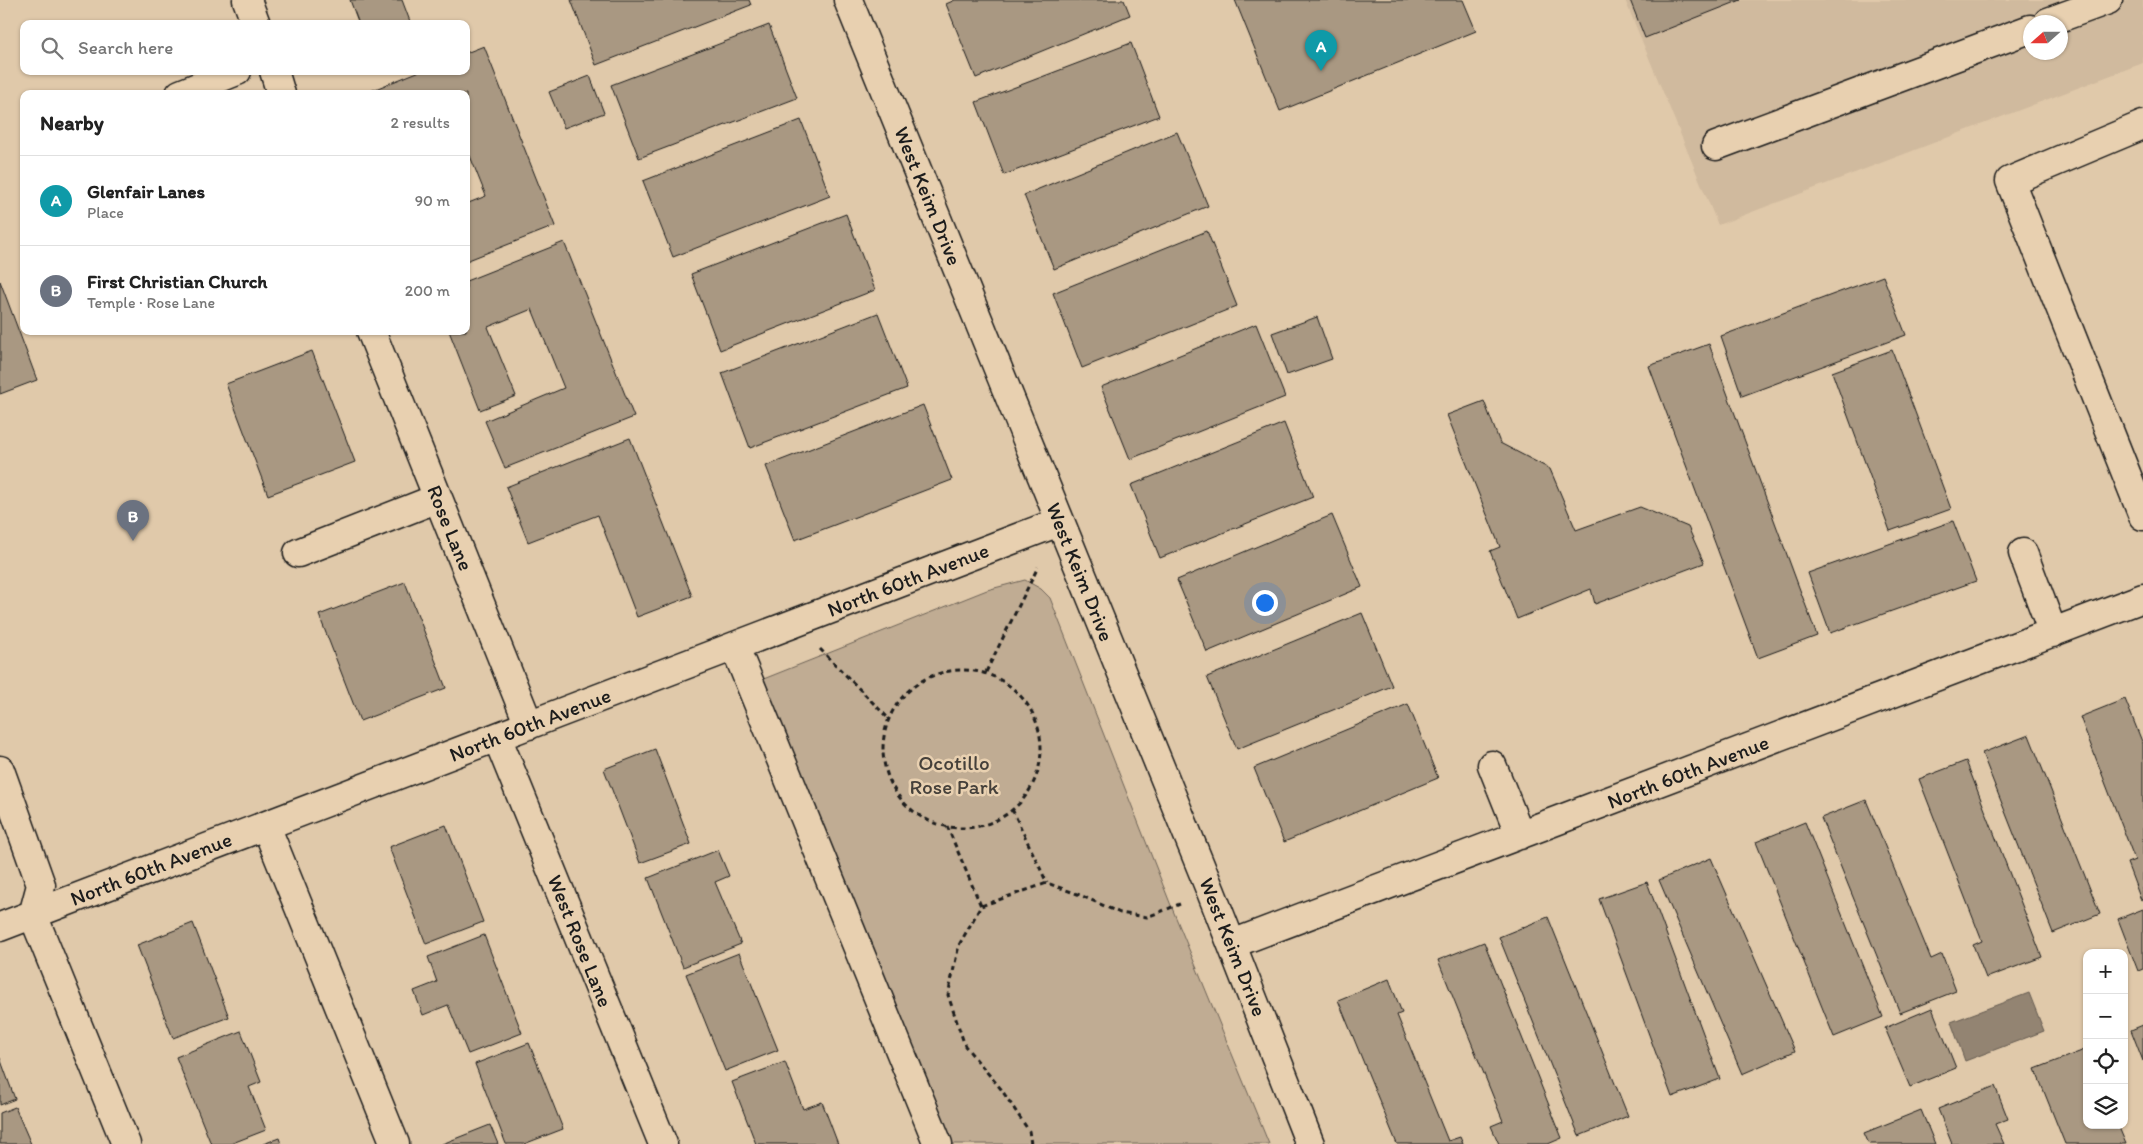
<!DOCTYPE html>
<meta charset="utf-8">
<style>
:root{--surface:#fff;--page:#f6f6f6;--text:#222;--muted:#767676;--line:#e0e0e0;--accent:#1f6fb2}
body{margin:0;font-family:Itim,sans-serif;background:var(--page);color:var(--text)}
.controls{position:absolute;right:15px;bottom:15px;display:grid;overflow:hidden;border-radius:10px;box-shadow:0 1px 4px #0004}
.controls button{width:45px;height:45px;display:grid;place-items:center;padding:0;border:0;border-bottom:1px solid var(--line);background:var(--surface);color:var(--text);font:25px sans-serif}
.compass{position:absolute;left:2023px;top:15px;width:45px;height:45px;border-radius:50%;background:var(--surface);box-shadow:0 1px 4px #0004;rotate:249deg}
.you{position:absolute;left:1264px;top:602px;width:18px;height:18px;margin:-12px;border:4px solid #fff;border-radius:50%;background:#1a73e8;box-shadow:0 0 0 8px #1a73e833}
.badge{display:grid;place-items:center;width:32px;height:32px;border-radius:50%;background:var(--accent);color:#fff;font-size:16px;font-weight:700}
.pin{position:absolute;translate:-50% -41px;filter:drop-shadow(0 1px 2px #0008)}
.pin::after{content:'';position:absolute;top:26px;width:18px;height:15px;background:inherit;clip-path:polygon(0 0,100% 0,50% 100%)}
.list{margin:0;padding:0;list-style:none}
h2{display:flex;justify-content:space-between;align-items:center;height:65px;margin:0;padding:0 20px;font-size:21px}
h2 small{font-size:16px;font-weight:400;color:var(--muted)}
.list li{display:grid;grid-template-columns:32px 1fr auto;gap:15px;align-items:center;box-sizing:border-box;height:90px;padding:0 20px;border-top:1px solid var(--line)}
.list b{display:block;font-size:19px;white-space:nowrap}
.list p{margin:0;font-size:16px;white-space:nowrap;color:var(--muted)}
.list em{font-size:16px;font-style:normal;color:var(--muted)}
.icon{flex:none;width:28px;height:28px;fill:none;stroke:currentColor;stroke-width:2;stroke-linecap:round;stroke-linejoin:round}
.map{position:relative;flex:none;width:2143px;height:1144px;overflow:hidden}
.search{position:absolute;background:var(--surface);box-shadow:0 1px 4px #0004;left:20px;top:20px;width:450px;height:55px;display:flex;align-items:center;gap:12px;box-sizing:border-box;padding:0 18px;border-radius:10px;color:var(--muted);font-size:19px}
.panel{position:absolute;background:var(--surface);box-shadow:0 1px 4px #0004;left:20px;top:90px;width:450px;height:245px;border-radius:10px}
.map>svg:first-child{display:block}
</style>
<div class="map">
<svg width="2143" height="1144" viewBox="0 0 2143 1144">
<rect width="100%" height="100%" fill="#e0c9aa"/>
<filter id="ink" filterUnits="userSpaceOnUse"><feTurbulence type="fractalNoise" baseFrequency=".02" numOctaves="2"/><feDisplacementMap in="SourceGraphic" scale="10" xChannelSelector="R" yChannelSelector="G"/><feConvolveMatrix kernelMatrix="1 2 1 2 8 2 1 2 1" color-interpolation-filters="sRGB"/></filter>
<g filter="url(#ink)">
<path fill="#d0ba9e" fill-rule="evenodd" d="M1625,0H2143V63L1718,225ZM2030,22H2060V52H2030Z"/>
<path fill="#c0ac93" stroke="#6e6458" d="M1025,580L1041,589L1050,598L1172,908L1269,1144H938L751,684L987,590Z"/>
<path fill="#938472" stroke="#635a50" d="M2029,993L2044,1031L1965,1061L1951,1022Z"/>
<path fill="#a99882" stroke="#1c1c1c" d="M350,0H402L411,24H359Z
M571,0H749L751,5L596,65Z
M955,0H1124L1130,15L976,78L946,4Z
M1235,0H1463L1476,31L1280,111Z
M1630,0H1741L1645,38Z
M769,25L797,98L639,158L611,85Z
M1131,43L1159,116L1004,175L976,102Z
M484,46L555,226L466,261V204L486,196L466,146V94H363L420,71H466V53Z
M590,76L604,113L564,128L549,92Z
M801,120L830,196L673,257L643,181Z
M1177,132L1208,206L1054,269L1024,195Z
M846,214L875,290L720,350L691,274Z
M1207,231L1237,306L1082,368L1053,293Z
M564,242L634,417L505,468L485,421L564,388L532,309L488,327L516,396L480,410L449,331H466V281Z
M1883,276L1906,335L1742,396L1721,336Z
M0,281L37,380L0,394Z
M878,313L907,388L750,448L722,373Z
M1317,317L1332,359L1287,375L1272,333Z
M1256,324L1285,397L1130,459L1101,387Z
M1709,344L1817,636L1758,658L1649,366Z
M1892,350L1951,509L1890,531L1832,372Z
M312,351L355,462L268,495L226,384Z
M1484,401L1500,443L1550,469L1576,530L1640,507L1688,527L1704,563L1595,604L1591,589L1517,619L1490,551L1500,547L1447,415Z
M923,405L952,480L795,540L766,466Z
M1284,423L1313,497L1160,558L1131,485Z
M630,438L692,596L637,617L598,515L528,542L506,487Z
M1332,515L1362,587L1207,652L1177,580Z
M1953,521L1976,581L1830,633L1808,573Z
M405,582L446,688L360,721L319,615Z
M1362,613L1392,686L1237,749L1207,677Z
M2125,699L2143,744V899L2141,900L2127,863L2135,860L2080,717Z
M1408,704L1438,778L1284,842L1254,768Z
M2029,735L2100,914L2053,933L1982,753Z
M655,749L691,844L640,863L604,769Z
M1966,761L2042,957L1986,978L1973,945L1982,941L1919,779Z
M1866,800L1931,959L1942,954L1956,991L1900,1013L1821,818Z
M1805,822L1883,1017L1834,1037L1756,842Z
M446,825L483,922L426,944L389,847Z
M718,850L729,876L715,882L741,944L683,967L648,878Z
M1711,858L1795,1051L1742,1074L1659,880Z
M1647,882L1720,1079L1672,1097L1599,899Z
M2143,909V969L2138,971L2118,919Z
M1548,917L1628,1116L1579,1136L1499,937Z
M193,923L229,1017L173,1038L137,945Z
M484,935L522,1033L468,1054L448,1005L423,1015L414,991L437,982L428,957Z
M1484,942L1562,1138L1548,1144H1499L1491,1126L1503,1121L1438,960Z
M739,953L778,1050L725,1071L686,974Z
M1389,979L1402,1013L1397,1015L1448,1141L1460,1137L1463,1144H1397L1338,1000Z
M1932,1008L1956,1068L1910,1087L1885,1028Z
M2143,1025V1061L2131,1030Z
M241,1031L261,1082L249,1087L266,1130L230,1144H211L176,1057Z
M529,1043L563,1129L524,1144H506L475,1064Z
M2087,1049V1125H2118L2126,1144H2065L2035,1069Z
M0,1058L15,1099L0,1105Z
M785,1062L803,1109L822,1102L838,1144H756L732,1082Z
M1995,1086L2008,1119L1995,1124L2004,1144H1952L1938,1109Z
M15,1107L31,1144H0V1113Z
M1921,1110L1935,1144H1869L1864,1133Z
M490,1125L498,1144H442Z
M279,1138L281,1144H263Z"/>
<g fill="none" stroke-linecap="round" stroke-linejoin="round">
<g stroke="#1c1c1c" stroke-width="31">
<path id="minor" d="M247,0L256,24
M848,0L1211,892L1310,1144
M2048,22L2108,0
M274,71L281,94
M180,94L237,71
M2143,125L2010,181L2143,516
M1716,146L2030,29
M371,331L529,725
M298,553L438,498
M2023,553L2053,633
M735,647L938,1144
M497,737L663,1144
M1492,765L1520,835
M0,770L41,885L33,915L126,1144
M266,826L395,1144
M0,927L1059,522
M1232,944L2143,598"/>
</g>
<path stroke="#1c1c1c" stroke-width="3" stroke-dasharray="5 4" stroke-linecap="butt" d="M820,649L888,718
M883 749a79 79 0 1 1 158 0a79 79 0 1 1-158 0Z
M986,672L1038,567
M1012,809L1047,883
M947,826L981,906
M1031,1144L1029,1131L1001,1089L965,1046L948,995L959,945L981,906L1047,883L1080,895L1120,913L1147,917L1180,904"/>
<use href="#minor" stroke="#e8d0b0" stroke-width="28"/>
</g>
</g>
<g text-anchor="middle" stroke-width="5" stroke-linejoin="round" paint-order="stroke">
<g font-size="21" fill="#1c1c1c" stroke="#e8d0b0">
<text transform="translate(928 196) rotate(68)" y="7">West Keim Drive</text>
<text transform="translate(450 528) rotate(68)" y="7">Rose Lane</text>
<text transform="translate(1080 572) rotate(68)" y="7">West Keim Drive</text>
<text transform="translate(908 580) rotate(-21)" y="7">North 60th Avenue</text>
<text transform="translate(530 725) rotate(-21)" y="7">North 60th Avenue</text>
<text transform="translate(1688 772) rotate(-21)" y="7">North 60th Avenue</text>
<text transform="translate(151 869) rotate(-21)" y="7">North 60th Avenue</text>
<text transform="translate(580 941) rotate(68)" y="7">West Rose Lane</text>
<text transform="translate(1233 947) rotate(68)" y="7">West Keim Drive</text>
</g>
<g font-size="21" fill="#45403a" stroke="#e8d0b0">
<text x="954" y="770">Ocotillo<tspan x="954" dy="24">Rose Park</tspan></text>
</g>
</g>
</svg>
<div class="controls">
<button>+</button>
<button>−</button>
<button><svg class="icon" aria-label="locate" viewBox="0 0 24 24"><circle cx="12" cy="12" r="6"/><path d="M12 2v4M12 18v4M2 12h4M18 12h4"/></svg></button>
<button><svg class="icon" aria-label="layers" viewBox="0 0 24 24"><path d="M12 4l9 5-9 5-9-5zM3 14l9 5 9-5"/></svg></button>
</div>
<svg class="compass" viewBox="-18 -18 36 36"><path d="M0-13l5 13h-10z" fill="#e53935"/><path d="M0 13l5-13h-10z" fill="#767676"/></svg>
<div class="you"></div>
<div class="pin badge" style="left:1321px;top:71px;background:#0f9aa8">A</div>
<div class="pin badge" style="left:133px;top:541px;background:#6b7280">B</div>
<div class="search"><svg class="icon" aria-label="search" viewBox="0 0 24 24"><circle cx="10" cy="10" r="6"/><path d="M15 15l6 6"/></svg>Search here</div>
<section class="panel">
<h2>Nearby<small>2 results</small></h2>
<ul class="list">
<li><span class="badge" style="background:#0f9aa8">A</span><div><b>Glenfair Lanes</b><p>Place</p></div><em>90 m</em></li>
<li><span class="badge" style="background:#6b7280">B</span><div><b>First Christian Church</b><p>Temple · Rose Lane</p></div><em>200 m</em></li>
</ul>
</section>
</div>
